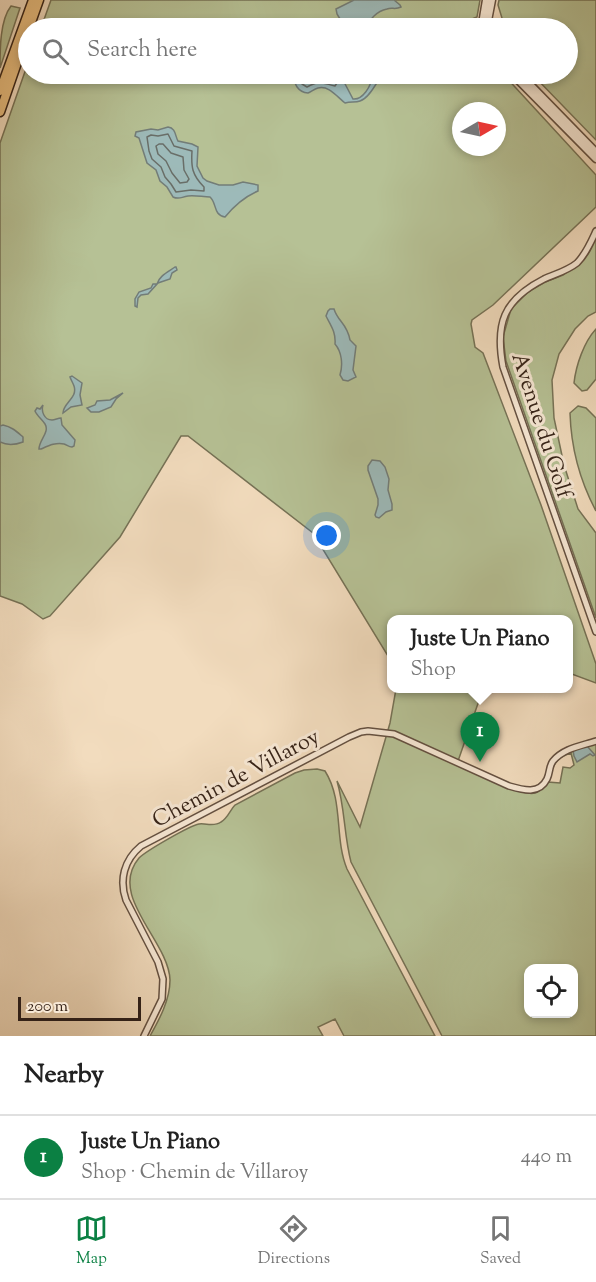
<!DOCTYPE html>
<meta charset="utf-8">
<style>
:root{--surface:#fff;--page:#f2f2f2;--text:#222;--muted:#767676;--line:#e0e0e0;--accent:#0b8043}
body{margin:0;font-family:"Sorts Mill Goudy",serif;background:var(--page);color:var(--text)}
.controls{position:absolute;right:18px;bottom:18px;display:grid;overflow:hidden;border-radius:12px;box-shadow:0 3px 9px #0003}
.controls button{width:54px;height:54px;display:grid;place-items:center;padding:0;border:0;border-bottom:2px solid var(--line);background:var(--surface);color:var(--text);font:30px sans-serif}
.compass{position:absolute;left:452px;top:102px;width:54px;height:54px;border-radius:50%;background:var(--surface);box-shadow:0 3px 9px #0003;rotate:81deg}
.scale{position:absolute;left:18px;bottom:15px;width:123px;box-sizing:border-box;padding-left:6px;border:3px solid #352217;border-top:0;font-size:16px;line-height:21px;white-space:nowrap;color:#352217;-webkit-text-stroke:4px #f7e8d5;paint-order:stroke}
.you{position:absolute;left:327px;top:536px;width:21px;height:21px;margin:-15px;border:4px solid #fff;border-radius:50%;background:#1a73e8;box-shadow:0 0 0 9px #1a73e833}
.badge{display:grid;place-items:center;width:39px;height:39px;border-radius:50%;background:var(--accent);color:#fff;font-size:20px;font-weight:700}
.pin{position:absolute;translate:-50% -50px;filter:drop-shadow(0 2px 3px #0008)}
.pin::after{content:'';position:absolute;top:32px;width:21px;height:18px;background:inherit;clip-path:polygon(0 0,100% 0,50% 100%)}
.popup{position:absolute;left:387px;top:615px;width:186px;height:78px;box-sizing:border-box;display:grid;place-content:center;border-radius:12px;background:var(--surface);filter:drop-shadow(0 2px 4px #0005);font-size:20px;white-space:nowrap;color:var(--muted)}
.popup b{font-size:22px;color:var(--text)}
.popup::after{content:'';position:absolute;left:50%;top:100%;margin-left:-12px;border:12px solid transparent;border-top-color:var(--surface)}
.list{margin:0;padding:0;list-style:none}
h2{display:flex;justify-content:space-between;align-items:center;height:78px;margin:0;padding:0 24px;font-size:26px}
h2 small{font-size:20px;font-weight:400;color:var(--muted)}
.list li{display:grid;grid-template-columns:39px 1fr auto;gap:18px;align-items:center;box-sizing:border-box;height:84px;padding:0 24px;border-top:2px solid var(--line)}
.list b{display:block;font-size:22px;white-space:nowrap}
.list p{margin:0;font-size:20px;white-space:nowrap;color:var(--muted)}
.list em{font-size:20px;font-style:normal;color:var(--muted)}
.icon{flex:none;width:33px;height:33px;fill:none;stroke:currentColor;stroke-width:2;stroke-linecap:round;stroke-linejoin:round}
.map{position:relative;flex:none;width:596px;height:1036px;overflow:hidden}
.search{position:absolute;background:var(--surface);box-shadow:0 3px 9px #0003;left:18px;right:18px;top:18px;height:66px;display:flex;align-items:center;gap:15px;box-sizing:border-box;padding:0 21px;border-radius:33px;color:var(--muted);font-size:22px}
.sheet{height:162px;background:var(--surface)}
nav{display:flex;justify-content:space-around;align-items:center;box-sizing:border-box;height:84px;border-top:2px solid var(--line);background:var(--surface);font-size:16px;color:var(--muted)}
nav a{display:grid;justify-items:center;gap:3px}
nav .on{color:var(--accent)}
.map>svg:first-child{display:block}
</style>
<div class="map">
<svg width="596" height="1036" viewBox="0 0 596 1036">
<rect width="100%" height="100%" fill="#f2dcbe"/>
<filter id="stains"><feTurbulence type="fractalNoise" baseFrequency=".00333" numOctaves="4"/><feColorMatrix values="0 0 0 0 .2 0 0 0 0 .09 0 0 0 0 .02 0 0 0 .5 -.17"/></filter>
<radialGradient id="worn" r=".72"><stop offset=".6" stop-color="#630" stop-opacity="0"/><stop offset="1" stop-color="#630" stop-opacity=".3"/></radialGradient>
<path fill="#b6c195" stroke="#767256" stroke-width="1.5" fill-rule="evenodd" d="M51,0H480L477,17L467,21L460,28H41Z
M499,0H596V140L532,74H568V28H505L498,5Z
M11,6L20,8L0,68C0,49 0,20 11,6Z
M28,63V74H503L596,175V207L493,305L472,320L471,324L475,347L483,353L541,505L596,664V683L569,673L568,620H392L391,661L313,533L188,436H181L120,537L50,616L43,619L22,604L0,596V143ZM461,111H497V147H461Z
M596,237V312L588,316L575,329L559,354L552,380L554,418L564,465L578,509L596,533V618L506,361L503,337L511,309L528,292L545,282L563,275L577,265L588,251Z
M596,329V379L587,390L582,391L574,383C576,365 584,342 596,329Z
M578,406L586,408L596,418V511C580,481 571,446 570,413Z
M396,689H483L457,764C472,771 521,797 535,793C545,790 548,774 552,766C562,751 580,748 596,742V1036H442L351,862C344,836 345,808 337,781L360,827L390,723ZM571,753L574,765L570,768L563,767L560,783L548,782C551,768 556,757 571,753ZM528,968H574V1014H528Z
M317,769L325,771C344,801 334,838 347,869L435,1036H344L335,1019L318,1027L323,1036H150C159,1020 170,1000 170,980C169,941 107,896 139,858C146,851 189,826 199,824C206,823 214,827 221,822C228,818 230,810 235,805L295,773L304,770Z"/>
<path fill="#9dbab9" stroke="#737d78" stroke-width="1.5" d="M354,0H394L400,5L401,7C395,10 392,7 387,9C376,11 370,20 365,28H338L340,19L337,14L336,9Z
M277,19L282,20L290,28H269L272,20Z
M292,74H345L342,77L343,80L353,99C363,100 371,86 372,77L375,75L380,78C375,85 369,98 360,101C355,103 351,101 345,103C337,97 329,85 318,88C314,89 311,92 308,93C297,92 295,84 292,74Z
M168,127C176,128 175,136 178,141L192,144L198,147L197,166L203,178L207,181L219,185H233L243,182L258,185V191C244,197 234,206 225,217C213,215 217,203 210,197C203,197 195,195 188,196C181,197 179,200 173,197L167,187L160,181L156,170L147,163L139,138L135,136L136,132L151,129L158,130Z
M175,267H176L177,270L172,273L170,279L158,283L148,294L141,295L138,298L137,307L135,306V299L139,292L151,288L153,284H157C159,276 168,272 175,267Z
M330,309H334C338,322 347,323 350,340L356,346L353,370L356,377L348,381L343,380L340,375C343,365 342,352 335,344C336,332 331,326 326,316L328,311Z
M72,376L82,383L80,395L82,405L71,407L63,413C63,403 78,398 74,386C73,383 71,380 70,377Z
M123,393L116,399L111,407L99,412H91L87,408L95,405L97,401L110,400Z
M43,405C41,411 44,420 52,420C55,420 58,418 61,418L62,425L75,440L74,446L72,447C69,447 67,445 64,444C56,442 48,446 41,449H39C39,440 50,432 45,424C42,419 37,416 35,411L37,408L40,409Z
M3,425C12,427 16,431 23,437V442C15,445 8,446 0,442V426Z
M372,460L380,461L385,467L389,479L388,490L392,504V510L386,512L379,518L376,517L375,515L378,505V499L368,470V466Z
M587,746L595,755L593,756L590,754L577,762L574,756L573,750Z"/>
<g fill="none" stroke-linecap="round" stroke-linejoin="round">
<path stroke="#696e68" stroke-width="1.5" d="M298,74L302,84L307,87C320,80 322,83 335,86L337,83V74
M168,134L174,146L192,151C191,167 192,175 204,187V191L191,190L176,192L171,184L165,177L161,167L152,159L149,151L147,137L151,135L158,136Z
M159,144H163L171,153L183,157L184,170L189,179L187,182L180,183L172,173L166,161L158,154L156,146Z"/>
<g stroke="#645041" stroke-width="8">
<path id="minor" d="M596,231C591,242 586,254 577,263C567,271 555,274 544,279C503,300 495,324 503,367L596,632
M144,1036L162,999L163,979L158,962L126,900C119,880 124,860 141,846L349,737L361,732L368,731L394,734L509,786C523,790 539,795 547,779C550,773 549,766 553,761C564,748 581,746 596,741"/>
</g>
<g stroke="#645041" stroke-width="9">
<path id="tertiary" d="M482,24L486,0
M487,26L492,0
M470,28L476,25H485
M512,74L596,159
M520,74L596,152"/>
</g>
<g stroke="#352217" stroke-width="11">
<path id="primary" d="M29,28L39,0
M0,91L33,0
M0,112L28,31"/>
</g>
<use href="#minor" stroke="#f7e8d5" stroke-width="5"/>
<use href="#tertiary" stroke="#f7e8d5" stroke-width="6"/>
<use href="#primary" stroke="#e9be7f" stroke-width="8"/>
</g>
<g text-anchor="middle" stroke-width="6" stroke-linejoin="round" paint-order="stroke">
<g font-size="22" fill="#352217" stroke="#f7e8d5">
<text transform="translate(543 425) rotate(72)" y="8">Avenue du Golf</text>
<text transform="translate(235 777) rotate(-28)" y="8">Chemin de Villaroy</text>
</g>
</g>
<rect width="100%" height="100%" filter="url(#stains)"/>
<rect width="100%" height="100%" fill="url(#worn)"/>
</svg>
<div class="controls">
<button><svg class="icon" aria-label="locate" viewBox="0 0 24 24"><circle cx="12" cy="12" r="6"/><path d="M12 2v4M12 18v4M2 12h4M18 12h4"/></svg></button>
</div>
<svg class="compass" viewBox="-18 -18 36 36"><path d="M0-13l5 13h-10z" fill="#e53935"/><path d="M0 13l5-13h-10z" fill="#767676"/></svg>
<div class="scale">200 m</div>
<div class="you"></div>
<div class="pin badge" style="left:480px;top:762px">1</div>
<div class="popup"><b>Juste Un Piano</b>Shop</div>
<div class="search"><svg class="icon" aria-label="search" viewBox="0 0 24 24"><circle cx="10" cy="10" r="6"/><path d="M15 15l6 6"/></svg>Search here</div>
</div>
<section class="sheet">
<h2>Nearby<small></small></h2>
<ul class="list">
<li><span class="badge">1</span><div><b>Juste Un Piano</b><p>Shop · Chemin de Villaroy</p></div><em>440 m</em></li>
</ul>
</section>
<nav>
<a class="on"><svg class="icon" aria-label="map" viewBox="0 0 24 24"><path d="M3 6l6-2 6 2 6-2v14l-6 2-6-2-6 2zM9 4v14M15 6v14"/></svg>Map</a>
<a><svg class="icon" aria-label="directions" viewBox="0 0 24 24"><path d="M12 3l9 9-9 9-9-9zM9 14v-3h6M13 9l2 2-2 2"/></svg>Directions</a>
<a><svg class="icon" aria-label="saved" viewBox="0 0 24 24"><path d="M7 4h10v16l-5-4-5 4z"/></svg>Saved</a>
</nav>
